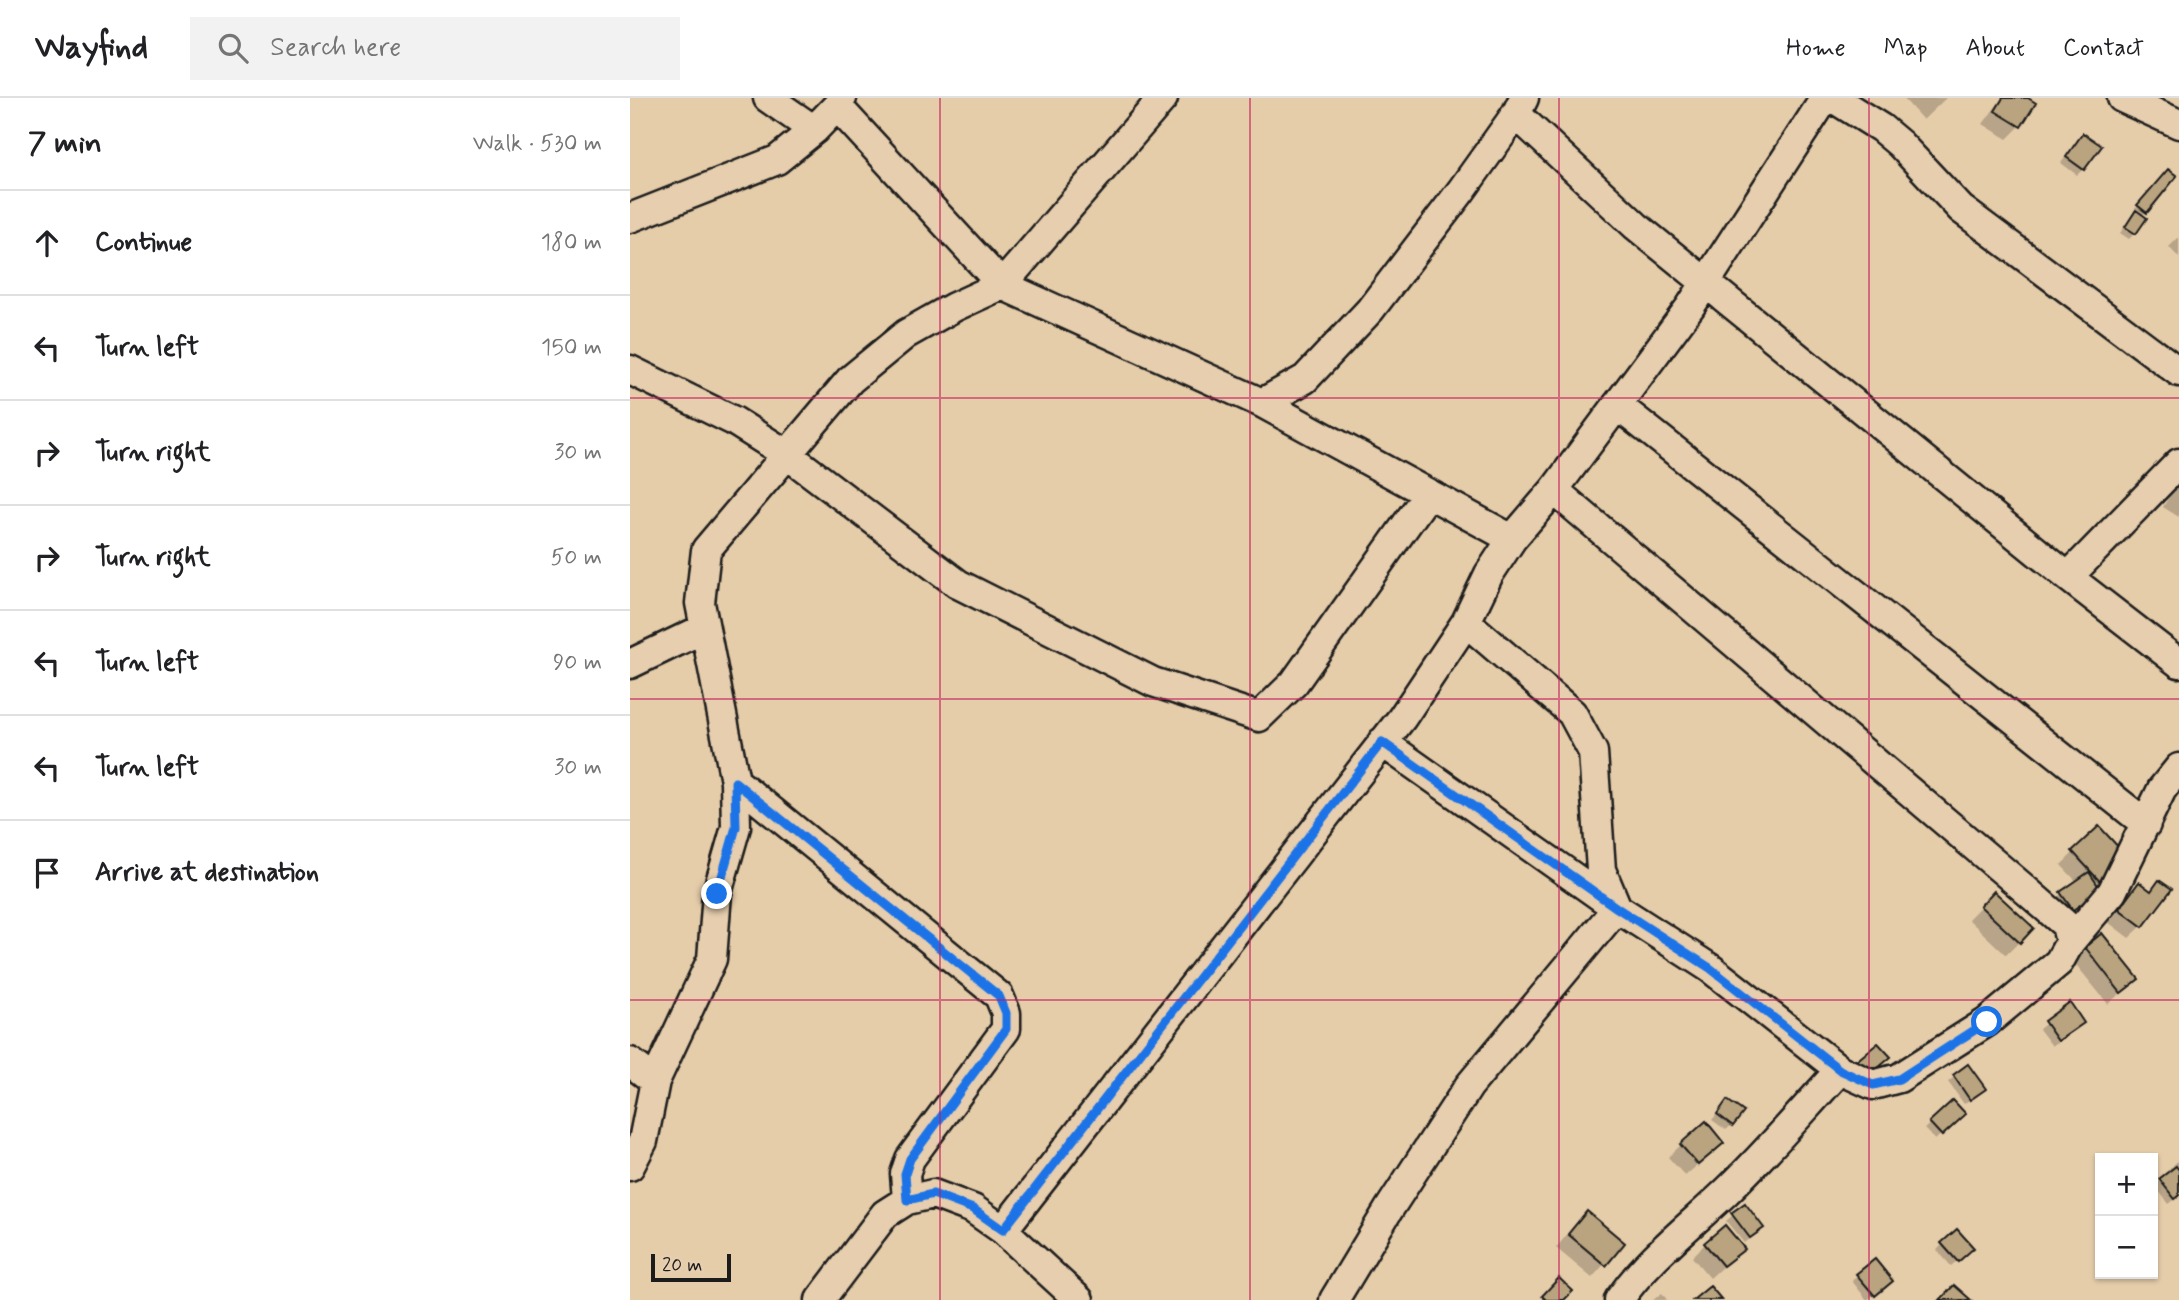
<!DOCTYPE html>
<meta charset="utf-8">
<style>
:root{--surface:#fff;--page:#f2f2f2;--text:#202124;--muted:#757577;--line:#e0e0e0}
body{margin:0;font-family:Mynerve,sans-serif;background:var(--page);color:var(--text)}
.controls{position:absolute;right:21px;bottom:21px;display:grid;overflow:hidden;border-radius:0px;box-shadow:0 2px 5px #0004}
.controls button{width:63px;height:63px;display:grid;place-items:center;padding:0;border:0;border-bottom:2px solid var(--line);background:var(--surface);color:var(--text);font:35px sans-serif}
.scale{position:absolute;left:21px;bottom:18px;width:80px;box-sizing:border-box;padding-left:7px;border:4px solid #1c1c1c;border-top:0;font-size:19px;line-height:24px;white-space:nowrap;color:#1c1c1c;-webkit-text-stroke:5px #e6ceae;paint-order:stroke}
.stop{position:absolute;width:21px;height:21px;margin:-16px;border:5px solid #1a73e8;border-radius:50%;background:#fff}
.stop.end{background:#1a73e8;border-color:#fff;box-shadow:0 2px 7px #0008}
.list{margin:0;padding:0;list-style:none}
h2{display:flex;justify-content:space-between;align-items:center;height:91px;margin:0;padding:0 28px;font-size:30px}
h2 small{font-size:23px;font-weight:400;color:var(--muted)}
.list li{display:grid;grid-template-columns:46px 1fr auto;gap:21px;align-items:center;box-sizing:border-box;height:105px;padding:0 28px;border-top:2px solid var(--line)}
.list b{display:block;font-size:26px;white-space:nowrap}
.list em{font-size:23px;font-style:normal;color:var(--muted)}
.icon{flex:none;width:38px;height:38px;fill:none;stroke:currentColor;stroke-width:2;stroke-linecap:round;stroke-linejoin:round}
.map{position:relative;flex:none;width:1549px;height:1202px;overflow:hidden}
header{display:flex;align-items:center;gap:42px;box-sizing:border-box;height:98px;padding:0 35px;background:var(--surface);border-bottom:2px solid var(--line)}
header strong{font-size:33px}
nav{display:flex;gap:38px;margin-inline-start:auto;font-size:24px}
.search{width:490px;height:63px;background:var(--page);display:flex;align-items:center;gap:18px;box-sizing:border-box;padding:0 24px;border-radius:0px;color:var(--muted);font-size:26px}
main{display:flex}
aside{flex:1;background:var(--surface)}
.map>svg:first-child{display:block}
</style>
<header>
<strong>Wayfind</strong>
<div class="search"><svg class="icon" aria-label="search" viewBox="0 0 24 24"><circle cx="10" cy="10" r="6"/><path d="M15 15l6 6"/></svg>Search here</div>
<nav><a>Home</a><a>Map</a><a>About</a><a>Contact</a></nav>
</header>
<main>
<aside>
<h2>7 min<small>Walk · 530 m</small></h2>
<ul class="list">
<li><svg class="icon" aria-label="ahead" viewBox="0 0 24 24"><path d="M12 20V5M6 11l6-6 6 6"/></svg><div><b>Continue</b></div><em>180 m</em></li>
<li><svg class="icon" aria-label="left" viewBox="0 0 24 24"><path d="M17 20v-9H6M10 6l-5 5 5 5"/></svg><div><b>Turn left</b></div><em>150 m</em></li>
<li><svg class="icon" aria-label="right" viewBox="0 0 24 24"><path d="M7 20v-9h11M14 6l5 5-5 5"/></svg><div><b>Turn right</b></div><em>30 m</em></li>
<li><svg class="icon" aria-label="right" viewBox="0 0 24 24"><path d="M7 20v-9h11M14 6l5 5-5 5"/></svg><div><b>Turn right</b></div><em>50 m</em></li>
<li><svg class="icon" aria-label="left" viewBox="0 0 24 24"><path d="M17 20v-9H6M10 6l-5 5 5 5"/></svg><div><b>Turn left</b></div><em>90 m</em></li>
<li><svg class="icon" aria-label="left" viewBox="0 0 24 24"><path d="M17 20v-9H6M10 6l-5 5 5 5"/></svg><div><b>Turn left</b></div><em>30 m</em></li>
<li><svg class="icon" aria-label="arrive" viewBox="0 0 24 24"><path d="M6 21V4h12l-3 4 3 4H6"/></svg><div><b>Arrive at destination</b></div></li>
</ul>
</aside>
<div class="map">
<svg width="1549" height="1202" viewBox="0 0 1549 1202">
<rect width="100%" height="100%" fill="#e6cdaa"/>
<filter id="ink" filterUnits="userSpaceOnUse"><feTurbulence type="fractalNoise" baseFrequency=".0143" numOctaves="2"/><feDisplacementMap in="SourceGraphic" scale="14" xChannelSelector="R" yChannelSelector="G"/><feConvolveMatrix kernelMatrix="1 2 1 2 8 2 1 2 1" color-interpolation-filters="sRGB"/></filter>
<g filter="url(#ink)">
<path fill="#0003" d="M1273,0H1316L1293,22Z
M1372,0H1395L1390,28L1377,41L1353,26Z
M1448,43L1453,71L1447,77L1431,65Z
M1532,79H1545L1512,118L1505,135L1499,141L1490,135L1505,116L1503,114Z
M1549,139V160L1539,149Z
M1549,382V419L1533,409Z
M1444,754L1499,764L1461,800L1436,817L1425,801L1447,784L1431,767Z
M1529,784L1512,828L1499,840L1478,824L1509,787L1520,794Z
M1364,795L1389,844L1376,857L1338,821Z
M1472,838L1507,881L1478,906L1443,863Z
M1440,907L1446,930L1422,948L1409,931Z
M1337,969L1347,996L1334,1006L1318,984Z
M1097,1004L1102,1027L1096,1032L1082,1022Z
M1323,1005L1327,1022L1305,1042L1294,1031Z
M1051,1047L1079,1057L1055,1078L1038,1059Z
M1549,1061V1098L1539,1106L1525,1088Z
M1115,1107L1132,1130L1114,1145L1096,1123Z
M944,1128L992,1146L962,1180L926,1150Z
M1075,1146L1112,1151L1080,1180L1062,1159Z
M1312,1147L1335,1156L1321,1168L1307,1152Z
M1227,1177L1255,1189L1237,1202L1222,1183Z
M1032,1195L1037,1202H1023Z"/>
<path fill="#baa47f" stroke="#1c1c1c" stroke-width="2" d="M1373,0H1398L1406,5L1391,29L1365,13Z
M1453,35L1472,48L1454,72L1436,59Z
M1538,71L1547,78L1517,115L1507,107Z
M1506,112L1517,120L1506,136L1495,129Z
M1469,728L1502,764L1475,789L1442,753Z
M1459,774L1471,792L1443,812L1430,794Z
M1529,782L1542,791L1513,829L1489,811L1509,784L1521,793Z
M1364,793L1404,830L1390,845L1350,808Z
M1472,835L1509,881L1491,895L1455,849Z
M1440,904L1454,925L1428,943L1414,923Z
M1248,945L1261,959L1236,980L1224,965Z
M1338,966L1356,991L1340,1002L1323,977Z
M1097,1002L1114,1014L1103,1028L1087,1016Z
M1323,1002L1336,1016L1312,1038L1299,1024Z
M1076,1023L1094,1045L1068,1067L1050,1046Z
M1546,1068L1549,1072V1098L1545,1101L1529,1081Z
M1115,1105L1134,1130L1120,1140L1101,1115Z
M957,1113L995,1145L976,1168L938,1136Z
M1095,1127L1115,1151L1093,1168L1074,1145Z
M1327,1131L1344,1150L1328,1164L1311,1145Z
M1245,1161L1263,1183L1245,1198L1226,1176Z
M929,1180L943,1193L934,1202H916L912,1198Z
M1324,1187L1341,1202H1310Z
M1080,1188L1092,1202H1063Z"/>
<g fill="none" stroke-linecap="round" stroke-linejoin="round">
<g stroke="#1c1c1c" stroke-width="33">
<path id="street" d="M138,0L184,32
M1203,0L1251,30L1270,46L1331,111L1549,274
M1492,0L1549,26
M207,8L372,187L632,305L882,441
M886,16L1006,128L1438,479L1549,565
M0,120L147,62L184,32L207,8L212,0
M0,272L104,323L158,357L328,486L523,584L629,619L664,585L798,396
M632,305L675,281L740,212L831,93L886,16L894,0
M987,307L1516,726
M924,392L1390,787L1436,827L1440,844
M1438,479L1549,365
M836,524L942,615L963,654L971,772L987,810
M0,566L75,530
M752,644L987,810L1080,870L1210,972L1243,987L1269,980L1357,924L1429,864L1440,844L1482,794L1532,691L1549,670
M105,683L369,898L376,915V931L280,1061L275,1076L277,1102
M0,964L25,983
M0,1068L13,1043L25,983L82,861L87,795L106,729L105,683L70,505L76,452L220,282L276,236L324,209L372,187L533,0
M373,1132L772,620L836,524L859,476L882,441L924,392L1060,209L1195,0
M190,1202L255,1116L277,1102L303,1096L343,1111L373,1132L449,1202
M704,1202L759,1111L839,988L987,810
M989,1202C1018,1160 1058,1130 1095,1095C1136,1056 1172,1013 1210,972"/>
</g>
<use href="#street" stroke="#e6ceae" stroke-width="28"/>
</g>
</g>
<g fill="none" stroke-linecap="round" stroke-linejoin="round" filter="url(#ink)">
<path stroke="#1a73e8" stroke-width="9" d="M87,796L106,729L105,684L369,898L376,915V931L280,1061L275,1076L277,1102L303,1096L343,1111L373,1132L752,644L987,810L1080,870L1210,972L1243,987L1269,981L1357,924"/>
</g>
<path fill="none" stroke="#c2185b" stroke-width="2" stroke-opacity="0.55" d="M310,0V1202M620,0V1202M929,0V1202M1239,0V1202M0,300H1549M0,601H1549M0,902H1549"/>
</svg>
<div class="controls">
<button>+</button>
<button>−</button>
</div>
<div class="scale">20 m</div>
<div class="stop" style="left:1357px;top:924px"></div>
<div class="stop end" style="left:87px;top:796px"></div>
</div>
</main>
